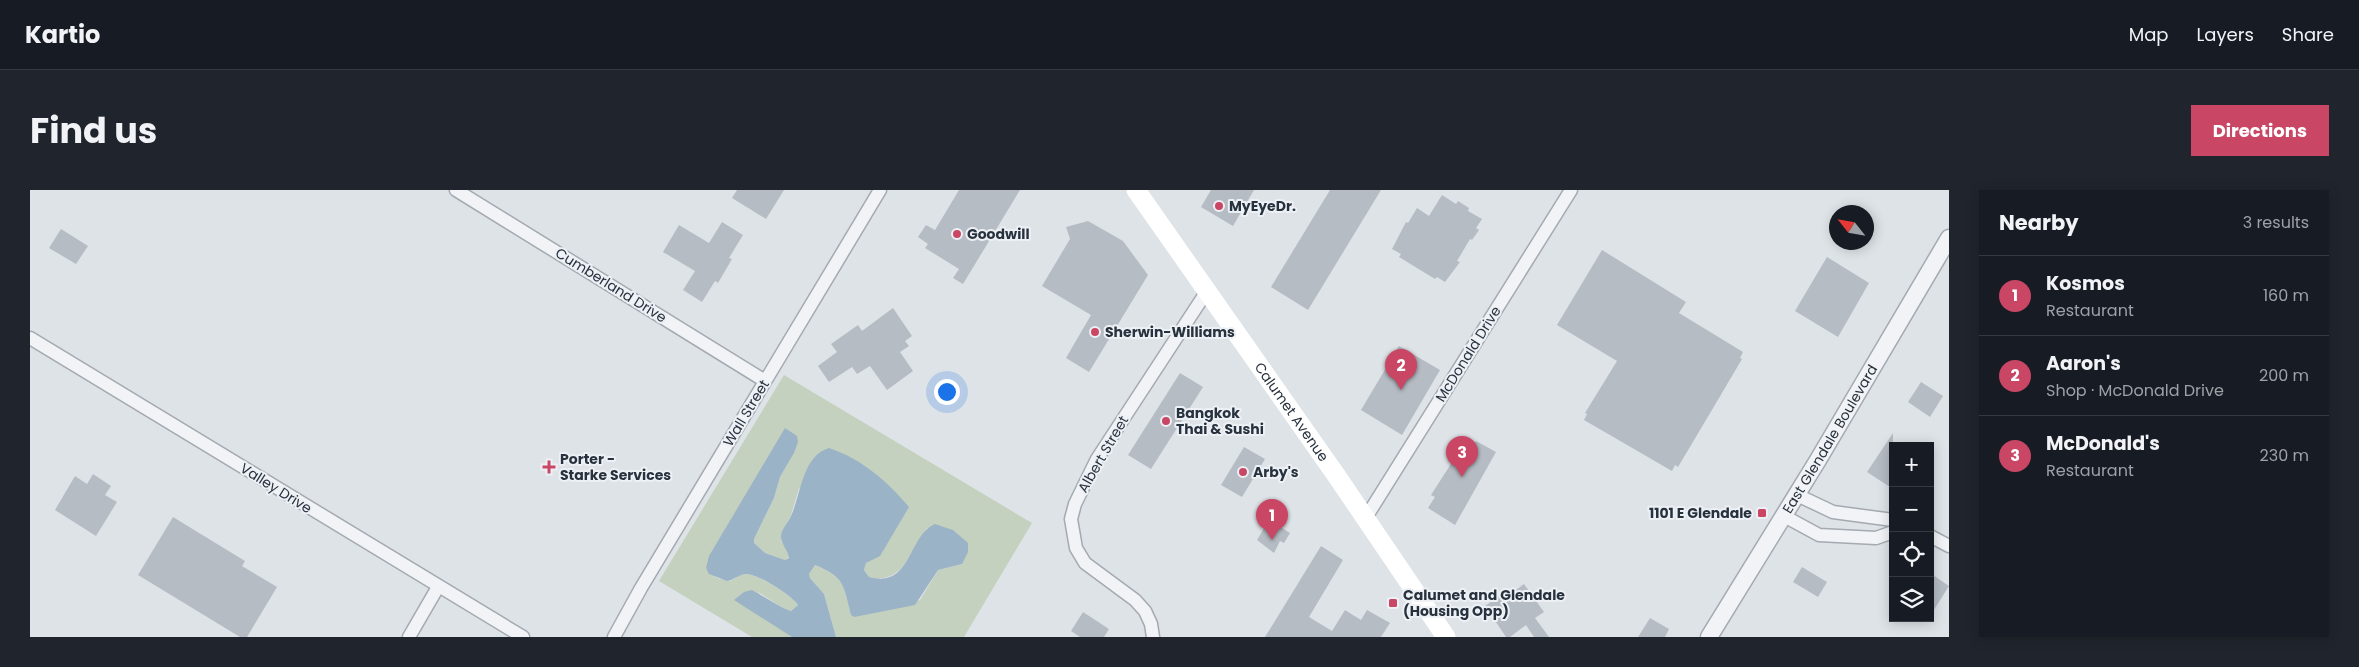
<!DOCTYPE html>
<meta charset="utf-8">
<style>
:root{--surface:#171b24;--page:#20242c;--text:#f1f3f6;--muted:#9ea1a6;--line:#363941;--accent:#ca4665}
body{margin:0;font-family:Poppins,sans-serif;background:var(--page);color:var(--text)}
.controls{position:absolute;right:15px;bottom:15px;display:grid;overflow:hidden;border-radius:0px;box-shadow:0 2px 12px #0003}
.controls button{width:45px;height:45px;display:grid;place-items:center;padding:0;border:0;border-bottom:1px solid var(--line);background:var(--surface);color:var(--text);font:25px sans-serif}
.compass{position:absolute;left:1799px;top:15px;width:45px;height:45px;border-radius:50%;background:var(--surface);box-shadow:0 2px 12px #0003;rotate:301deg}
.you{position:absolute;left:916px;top:201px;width:18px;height:18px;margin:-12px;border:4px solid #fff;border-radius:50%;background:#1a73e8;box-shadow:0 0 0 8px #1a73e833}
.badge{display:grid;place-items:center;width:32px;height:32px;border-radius:50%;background:var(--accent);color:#fff;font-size:16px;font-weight:700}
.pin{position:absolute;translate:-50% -41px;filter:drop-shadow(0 1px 2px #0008)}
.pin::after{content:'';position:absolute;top:26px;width:18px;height:15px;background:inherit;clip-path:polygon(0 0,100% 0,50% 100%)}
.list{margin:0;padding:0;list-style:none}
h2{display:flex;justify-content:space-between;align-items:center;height:65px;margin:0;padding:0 20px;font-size:21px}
h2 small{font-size:16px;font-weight:400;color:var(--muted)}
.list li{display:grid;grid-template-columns:32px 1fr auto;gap:15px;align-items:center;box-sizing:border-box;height:80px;padding:0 20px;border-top:1px solid var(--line)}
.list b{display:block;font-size:19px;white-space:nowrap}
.list p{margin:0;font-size:16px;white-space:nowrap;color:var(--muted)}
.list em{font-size:16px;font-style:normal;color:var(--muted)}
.icon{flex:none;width:28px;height:28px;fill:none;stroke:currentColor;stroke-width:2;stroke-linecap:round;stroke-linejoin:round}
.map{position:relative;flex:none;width:1919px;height:447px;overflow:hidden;border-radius:0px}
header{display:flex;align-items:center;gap:30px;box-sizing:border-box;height:70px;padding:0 25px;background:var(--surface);border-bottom:1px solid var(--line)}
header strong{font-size:24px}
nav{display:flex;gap:28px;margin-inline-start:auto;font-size:18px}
.intro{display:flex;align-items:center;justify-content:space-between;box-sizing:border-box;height:120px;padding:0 30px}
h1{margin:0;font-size:35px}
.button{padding:12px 22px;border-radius:0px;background:var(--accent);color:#fff;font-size:18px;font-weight:700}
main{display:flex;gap:30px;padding:0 30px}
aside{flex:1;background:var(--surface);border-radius:0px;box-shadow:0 2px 12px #0003}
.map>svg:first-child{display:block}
</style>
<header>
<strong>Kartio</strong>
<nav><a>Map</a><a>Layers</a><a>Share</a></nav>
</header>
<div class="intro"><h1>Find us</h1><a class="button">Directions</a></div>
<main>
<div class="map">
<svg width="1919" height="447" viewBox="0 0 1919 447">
<rect width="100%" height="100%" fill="#dee3e7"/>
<path fill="#c5d1bf" d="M754,185L1002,333L934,447H806L794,404L780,388L779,384L785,375C817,389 813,394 821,425L890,410L908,380L932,374L897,338C884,360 871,396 839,387L834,380L836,373L844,368L769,298L761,325L752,342L751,351L758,361L759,367L755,370L735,363L724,353V349L744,308L750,287L764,263L676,378C682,388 690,389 700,391C705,389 709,385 714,384C727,383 761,405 768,415L761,421L753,418L728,402L762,447H722L629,391Z"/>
<path fill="#9ab3c7" d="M755,238L767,246L768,252L764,263L750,287L744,308L724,349V353L735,363L755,370L759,368C758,360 751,354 751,347C751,339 758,333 761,326C771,305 772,266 799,258C832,269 857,291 879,317L850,366L836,373L834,380L839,387C882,399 878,345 905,334L923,340L938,353V362L932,374L908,380L885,415L824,427L821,425C813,395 816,388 785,375L779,384L780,388L794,404L806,447H762L704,410L714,402L722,400L753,418L761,421L768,415C761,405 727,383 715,384C708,385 704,390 697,391L679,384L676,378L679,366Z"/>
<path fill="#b6bcc4" d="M707,0H754L736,29L702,8Z
M929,0H990L933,94L923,88L929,79L895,58L898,54L888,47L896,35L905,40Z
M1181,0H1224L1203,36L1171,17Z
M1300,0H1351L1278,120L1241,97Z
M1412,5L1426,14L1428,11L1439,18L1438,21L1452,29L1446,38L1449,40L1442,50L1440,49L1427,71L1430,72L1415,92L1407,87L1405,89L1369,67L1371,64L1362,59L1376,32L1378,33L1387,18L1399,26Z
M1058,31L1093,51L1118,85L1059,182L1036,168L1061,125L1012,96L1040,49L1036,37Z
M692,32L713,45L699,68L702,69L688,93L685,91L672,112L653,100L665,81L633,62L649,35L679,53Z
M31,39L58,56L46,74L19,58Z
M1572,60L1656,112L1649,123L1713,162L1710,168L1712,169L1676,230L1648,277L1645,275L1642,281L1554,230L1557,224L1555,223L1587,171L1527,135Z
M1797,67L1839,93L1808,147L1765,121Z
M863,118L882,146L875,151L879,156L870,162L883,181L857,200L840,176L827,184L822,177L799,192L788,176L807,162L801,154L828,135L832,141Z
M1369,156L1410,180L1372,245L1331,220Z
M1150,183L1173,197L1121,279L1098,265Z
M1891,192L1913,206L1900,227L1878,212Z
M1863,243V299L1837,282Z
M1446,251L1466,262L1425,335L1398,318L1405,307L1401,305L1435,252L1442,256Z
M1214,257L1235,269L1212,307L1191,295Z
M63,284L81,296L75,305L87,312L66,346L25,320L45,286L57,294Z
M143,327L215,371L212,376L247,397L217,447H210L108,385Z
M1239,330L1260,343L1254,353L1250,351L1244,363L1227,350Z
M1291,356L1313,370L1279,427L1302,441L1315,420L1331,430L1337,420L1360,433L1351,447H1235Z
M1772,377L1797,392L1788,407L1763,392Z
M1900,383L1919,396L1900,426Z
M1494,394L1514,422L1505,428L1519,447H1504L1496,435L1480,447H1476L1455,416L1475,402L1478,406Z
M1053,422L1079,439L1074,447H1050L1041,441Z
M1620,428L1639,439L1635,447H1608Z"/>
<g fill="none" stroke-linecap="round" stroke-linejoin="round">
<g stroke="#a4aab1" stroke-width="15">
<path id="minor" d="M426,0L735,191
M0,148L493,447
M1767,305L1803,322L1863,330
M1754,326L1789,345L1846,348L1863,342
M1335,329L1541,0
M1900,346L1919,356
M379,447L408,397
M584,447L611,398L850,0
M1123,447L1121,434L1115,421L1105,410L1055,373L1046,358L1041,329L1045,314L1067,269L1177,101"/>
</g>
<g stroke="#a4aab1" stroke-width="19">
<g id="tertiary">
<path id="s1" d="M1679,447L1788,270L1919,48"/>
</g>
</g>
<use href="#minor" stroke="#f1f3f6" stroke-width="12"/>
<use href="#tertiary" stroke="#f1f3f6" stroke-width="16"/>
<path stroke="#fff" stroke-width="19" id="s2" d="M1106,0L1306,285L1416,447"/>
</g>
<g fill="#ca4665" stroke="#edf1f5" stroke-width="2">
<circle cx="1189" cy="16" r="5"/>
<circle cx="927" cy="44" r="5"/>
<circle cx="1065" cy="142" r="5"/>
<circle cx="1136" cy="231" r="5"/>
<path d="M516.5 269.5h5v5h5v5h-5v5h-5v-5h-5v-5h5z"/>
<circle cx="1213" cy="282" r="5"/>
<rect x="1727" y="318" width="10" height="10" rx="2.5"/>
<rect x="1358" y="408" width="10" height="10" rx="2.5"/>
</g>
<g text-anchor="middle" stroke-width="4" stroke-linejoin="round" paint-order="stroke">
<g font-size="14" font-weight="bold" fill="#28323e" stroke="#edf1f5" text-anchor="start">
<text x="1199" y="21">MyEyeDr.</text>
<text x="937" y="49">Goodwill</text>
<text x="1075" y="147">Sherwin-Williams</text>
<text x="1146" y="228">Bangkok<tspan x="1146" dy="16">Thai &amp; Sushi</tspan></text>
<text x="530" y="274">Porter -<tspan x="530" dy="16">Starke Services</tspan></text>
<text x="1223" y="287">Arby's</text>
<text x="1722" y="328" text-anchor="end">1101 E Glendale</text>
<text x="1373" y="410">Calumet and Glendale<tspan x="1373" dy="16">(Housing Opp)</tspan></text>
</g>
<g font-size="14" fill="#28323e" stroke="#edf1f5">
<text transform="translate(581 95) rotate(32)" y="5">Cumberland Drive</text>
<text transform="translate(1438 164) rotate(-58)" y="5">McDonald Drive</text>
<text transform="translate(716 223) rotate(-59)" y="5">Wall Street</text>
<text dy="5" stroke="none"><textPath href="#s2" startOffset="271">Calumet Avenue</textPath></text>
<text dy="5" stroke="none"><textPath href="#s1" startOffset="232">East Glendale Boulevard</textPath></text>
<text transform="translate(1073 264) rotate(-60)" y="5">Albert Street</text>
<text transform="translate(246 298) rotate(32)" y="5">Valley Drive</text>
</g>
</g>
</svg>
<div class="controls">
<button>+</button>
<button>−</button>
<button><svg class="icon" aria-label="locate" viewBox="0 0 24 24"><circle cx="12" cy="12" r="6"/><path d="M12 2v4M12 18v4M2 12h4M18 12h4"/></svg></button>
<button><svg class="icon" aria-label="layers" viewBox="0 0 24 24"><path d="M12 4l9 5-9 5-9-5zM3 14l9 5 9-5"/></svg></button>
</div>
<svg class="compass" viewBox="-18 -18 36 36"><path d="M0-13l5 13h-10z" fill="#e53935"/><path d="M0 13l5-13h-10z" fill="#9ea1a6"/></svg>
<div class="you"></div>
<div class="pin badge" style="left:1242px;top:350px">1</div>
<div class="pin badge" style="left:1371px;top:200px">2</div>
<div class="pin badge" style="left:1432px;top:287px">3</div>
</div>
<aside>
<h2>Nearby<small>3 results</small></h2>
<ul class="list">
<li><span class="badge">1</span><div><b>Kosmos</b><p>Restaurant</p></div><em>160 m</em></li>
<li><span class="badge">2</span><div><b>Aaron's</b><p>Shop · McDonald Drive</p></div><em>200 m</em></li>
<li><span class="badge">3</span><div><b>McDonald's</b><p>Restaurant</p></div><em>230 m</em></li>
</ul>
</aside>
</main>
